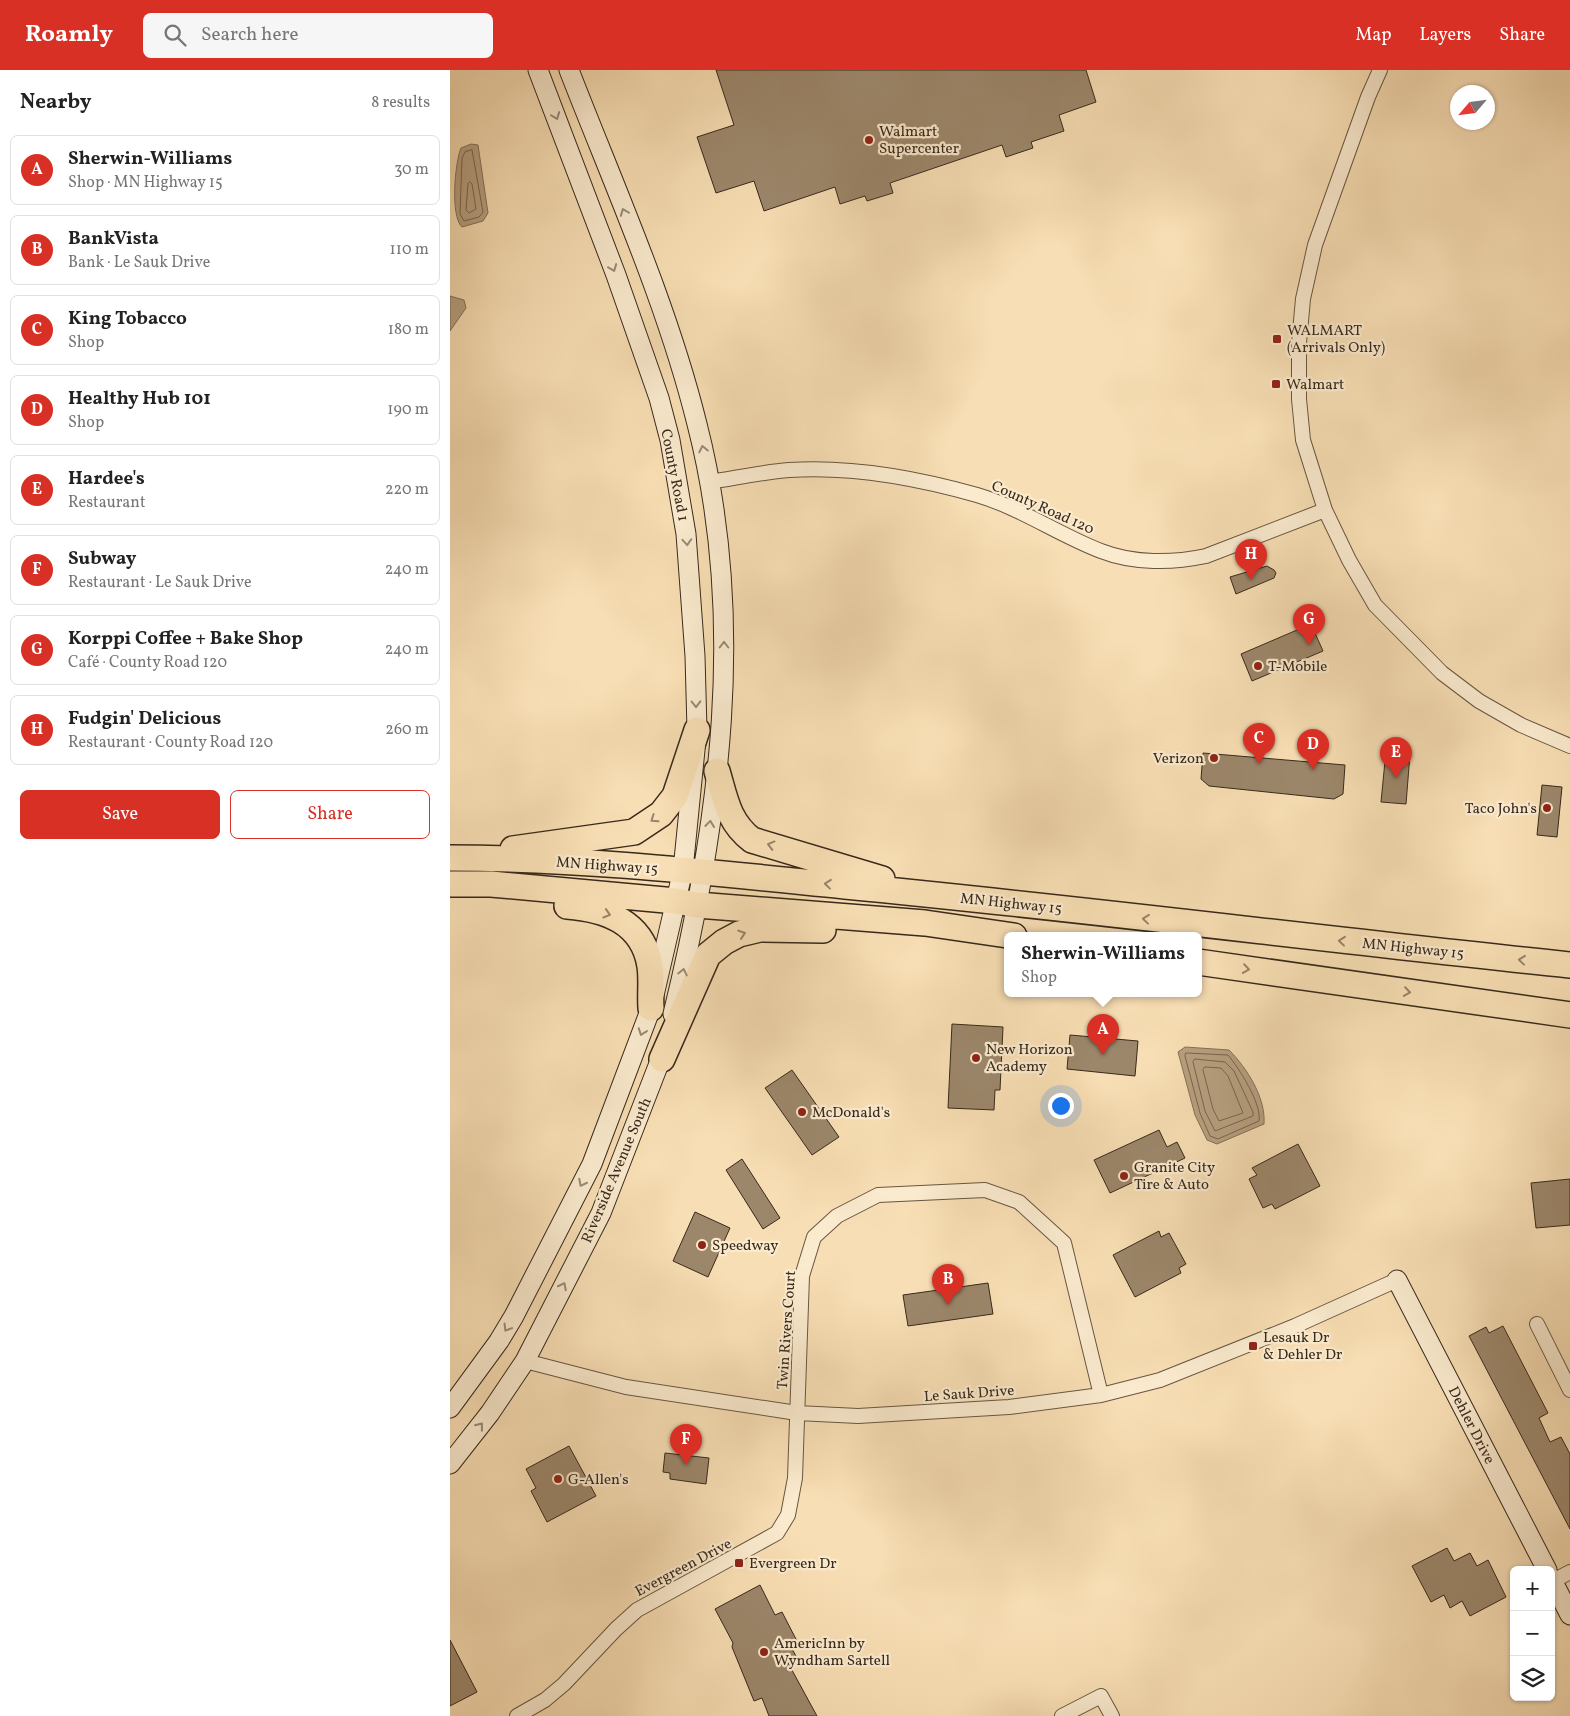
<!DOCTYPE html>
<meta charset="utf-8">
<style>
:root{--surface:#fff;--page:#f6f6f6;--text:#222;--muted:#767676;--line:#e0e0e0;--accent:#d93025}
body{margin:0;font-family:Vollkorn,serif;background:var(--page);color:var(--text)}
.controls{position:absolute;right:15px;bottom:15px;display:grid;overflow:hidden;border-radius:8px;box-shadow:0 1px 4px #0004}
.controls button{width:45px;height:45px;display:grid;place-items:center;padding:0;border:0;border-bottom:1px solid var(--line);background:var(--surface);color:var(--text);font:25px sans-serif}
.compass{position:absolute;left:1000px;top:15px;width:45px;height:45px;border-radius:50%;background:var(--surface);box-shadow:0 1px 4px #0004;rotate:242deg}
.you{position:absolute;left:610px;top:1035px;width:18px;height:18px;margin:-12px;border:4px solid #fff;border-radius:50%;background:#1a73e8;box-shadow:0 0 0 8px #1a73e833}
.badge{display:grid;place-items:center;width:32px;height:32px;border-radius:50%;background:var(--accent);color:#fff;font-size:16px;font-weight:700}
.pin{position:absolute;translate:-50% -41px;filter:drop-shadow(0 1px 2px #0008)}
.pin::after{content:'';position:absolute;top:26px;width:18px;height:15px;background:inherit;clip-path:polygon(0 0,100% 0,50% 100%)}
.popup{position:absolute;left:554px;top:862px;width:198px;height:65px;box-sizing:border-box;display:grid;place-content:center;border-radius:8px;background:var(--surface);filter:drop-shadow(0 1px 4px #0005);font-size:16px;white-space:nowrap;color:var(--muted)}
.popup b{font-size:19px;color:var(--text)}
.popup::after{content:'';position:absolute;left:50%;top:100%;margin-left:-10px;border:10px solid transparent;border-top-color:var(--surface)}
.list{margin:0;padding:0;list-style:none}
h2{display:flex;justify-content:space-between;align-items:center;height:65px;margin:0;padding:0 20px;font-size:21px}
h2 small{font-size:16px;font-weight:400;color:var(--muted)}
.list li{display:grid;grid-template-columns:32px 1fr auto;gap:15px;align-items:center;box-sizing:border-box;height:70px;margin:0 10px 10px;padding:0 10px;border:1px solid var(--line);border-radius:8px}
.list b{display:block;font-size:19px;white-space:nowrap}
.list p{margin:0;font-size:16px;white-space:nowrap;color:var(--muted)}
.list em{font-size:16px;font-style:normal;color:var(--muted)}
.actions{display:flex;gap:10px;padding:15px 20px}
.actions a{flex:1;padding:11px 0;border:1px solid var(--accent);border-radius:8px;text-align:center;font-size:18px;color:var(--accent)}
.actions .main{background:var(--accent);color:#fff}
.icon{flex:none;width:28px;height:28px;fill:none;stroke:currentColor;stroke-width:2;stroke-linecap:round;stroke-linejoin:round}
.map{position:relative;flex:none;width:1120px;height:1646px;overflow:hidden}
header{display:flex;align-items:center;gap:30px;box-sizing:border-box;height:70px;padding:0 25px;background:var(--accent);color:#fff}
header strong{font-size:24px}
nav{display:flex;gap:28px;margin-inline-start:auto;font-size:18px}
.search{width:350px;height:45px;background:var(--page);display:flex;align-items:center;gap:12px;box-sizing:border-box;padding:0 18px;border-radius:8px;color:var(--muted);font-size:19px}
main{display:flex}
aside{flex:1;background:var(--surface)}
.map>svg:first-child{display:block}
</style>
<header>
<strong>Roamly</strong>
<div class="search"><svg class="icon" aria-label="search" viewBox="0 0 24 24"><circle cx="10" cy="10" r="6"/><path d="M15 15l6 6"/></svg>Search here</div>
<nav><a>Map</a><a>Layers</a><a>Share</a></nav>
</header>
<main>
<aside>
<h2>Nearby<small>8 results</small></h2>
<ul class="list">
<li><span class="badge">A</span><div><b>Sherwin-Williams</b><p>Shop · MN Highway 15</p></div><em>30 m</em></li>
<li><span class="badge">B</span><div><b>BankVista</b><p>Bank · Le Sauk Drive</p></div><em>110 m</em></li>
<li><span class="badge">C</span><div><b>King Tobacco</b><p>Shop</p></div><em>180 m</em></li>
<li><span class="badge">D</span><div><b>Healthy Hub 101</b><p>Shop</p></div><em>190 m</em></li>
<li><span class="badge">E</span><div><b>Hardee's</b><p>Restaurant</p></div><em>220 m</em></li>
<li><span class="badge">F</span><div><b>Subway</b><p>Restaurant · Le Sauk Drive</p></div><em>240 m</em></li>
<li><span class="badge">G</span><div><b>Korppi Coffee + Bake Shop</b><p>Café · County Road 120</p></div><em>240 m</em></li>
<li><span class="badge">H</span><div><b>Fudgin' Delicious</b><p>Restaurant · County Road 120</p></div><em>260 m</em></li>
</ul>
<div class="actions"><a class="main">Save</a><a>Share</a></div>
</aside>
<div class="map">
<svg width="1120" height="1646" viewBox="0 0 1120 1646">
<rect width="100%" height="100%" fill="#f8deb4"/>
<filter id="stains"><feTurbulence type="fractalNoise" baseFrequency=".004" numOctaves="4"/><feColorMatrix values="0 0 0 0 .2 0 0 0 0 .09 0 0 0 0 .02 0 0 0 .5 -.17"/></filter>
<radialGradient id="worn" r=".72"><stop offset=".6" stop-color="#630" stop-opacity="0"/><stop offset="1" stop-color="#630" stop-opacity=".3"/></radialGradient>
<path fill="#b7a080" stroke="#847058" d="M21,74L28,75L38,143L33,151L12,157C0,146 5,92 11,78Z
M0,226L14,230L16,238L0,261Z
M735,977L779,980C797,998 816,1028 814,1054L767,1074L757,1070L745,1045L728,982Z"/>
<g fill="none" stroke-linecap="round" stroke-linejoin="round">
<path stroke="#78644e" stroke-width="1" d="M22,80L33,142L29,147L14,151L10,144L12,88L15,82Z
M20,112L22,114L26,139L19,143L16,140L18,114Z
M736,983L778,985C789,998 812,1034 809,1051L768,1069L760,1066L750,1043L735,986Z
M745,989L775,992L784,1001L803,1042V1046L765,1061L755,1041L743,992Z
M755,997L771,998L778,1006L793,1043L769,1051L763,1039L753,1000Z"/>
</g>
<path fill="#9c876b" stroke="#38291b" d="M266,0H636L646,32L609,45L614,61L581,72L583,78L556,87L552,75L440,113L443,123L417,131L415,126L390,134L385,117L314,141L304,111L266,123L247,67L284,55Z
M817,496L824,500L826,503L824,508L786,524L780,507Z
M861,554L873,581L802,611L791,584Z
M936,681L960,684L956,734L931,732Z
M753,683L895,695L893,724L884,729L759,716L751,709Z
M1092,715L1112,717L1107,767L1087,765Z
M502,954L553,957L550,1020H545L544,1040L498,1038Z
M620,965L688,971L685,1006L617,999Z
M342,1000L389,1067L362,1085L315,1018Z
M709,1060L717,1077L727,1072L735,1088L660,1123L644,1090Z
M848,1074L870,1116L825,1139L822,1134L813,1138L799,1109L807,1105L802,1098Z
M292,1089L330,1148L313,1159L276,1100Z
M1120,1109V1155L1086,1158L1081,1113Z
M245,1142L280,1158L258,1207L223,1191Z
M709,1161L711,1167L719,1163L736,1194L729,1198L731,1203L685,1227L663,1185Z
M538,1213L543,1244L458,1256L453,1225Z
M1053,1256L1098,1343L1089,1348L1100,1372L1111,1367L1120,1384V1459L1019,1266L1036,1257L1039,1263Z
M119,1376L146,1426L97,1452L81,1421L86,1418L76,1399Z
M215,1383L259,1388L256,1414L220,1409V1403L213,1402Z
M997,1478L1004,1491L1020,1483L1027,1496L1038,1490L1056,1527L1020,1546L1012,1531L1000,1538L994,1525L981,1532L962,1496Z
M310,1515L325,1545L332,1542L349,1575L342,1579L346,1586L337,1591L367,1646H319L312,1628L304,1631L282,1577L283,1573L265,1539Z
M0,1570L27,1622L0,1636Z"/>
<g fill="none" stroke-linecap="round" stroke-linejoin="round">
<g stroke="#685641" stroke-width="16">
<path id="street" d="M930,0L918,27L865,175L853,229L849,273V329L853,370L875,440L899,490L925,535L992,603L1029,631L1071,655L1120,676
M260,412C286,408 313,402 339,400C401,396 467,408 527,425C571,438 609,465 651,481C684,494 723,493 756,486L875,440
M1087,1254L1120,1320
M75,1291L176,1317L347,1343L408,1346L559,1337L651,1325L710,1310L845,1256L947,1210
M1103,1511L1120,1502
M67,1646L95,1630L114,1614L166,1559L187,1540L327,1463L338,1445L345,1408L352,1206L364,1167L387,1146L428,1125L535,1120L569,1132L602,1162L614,1173L651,1325
M612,1646L651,1626L662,1646"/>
</g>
<g stroke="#38291b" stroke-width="21">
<path id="secondary" d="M119,0C164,116 217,233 247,354C297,549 270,751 223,944
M947,1210L1097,1500
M0,1338L49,1271L64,1246L142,1094L201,938L233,800L247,660L245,586L236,464L220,370L209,328L166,205L88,0
M0,1394L40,1343L75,1291L151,1143L215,978
M1101,1508L1120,1545"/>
</g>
<g stroke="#38291b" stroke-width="28">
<path id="highway" d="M267,701C275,728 278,752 302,770L432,809
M63,779L184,762L211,744L225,726L247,660
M0,788C132,788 264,803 395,816C637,839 878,870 1120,895
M0,814H41L226,831L247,835L475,853L564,866
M117,836C156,839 193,852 200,896C202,910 200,925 201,938
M748,892L1120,945
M212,989L258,885L274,872L289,864L310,859L373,860"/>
</g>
<use href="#street" stroke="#faeace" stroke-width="14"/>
<use href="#secondary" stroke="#faeace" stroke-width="19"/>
<use href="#highway" stroke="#f8deb4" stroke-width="25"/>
</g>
<defs><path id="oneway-chevron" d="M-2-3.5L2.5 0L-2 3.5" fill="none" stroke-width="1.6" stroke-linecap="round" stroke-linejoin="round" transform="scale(1.25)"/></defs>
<g stroke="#998a74">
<use href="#oneway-chevron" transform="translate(106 46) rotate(69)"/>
<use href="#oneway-chevron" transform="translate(174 142) rotate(-111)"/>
<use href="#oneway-chevron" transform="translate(163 198) rotate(69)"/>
<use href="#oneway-chevron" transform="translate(253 379) rotate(-102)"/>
<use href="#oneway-chevron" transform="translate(237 472) rotate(86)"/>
<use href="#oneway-chevron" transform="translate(274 575) rotate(-90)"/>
<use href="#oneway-chevron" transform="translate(246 634) rotate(89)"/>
<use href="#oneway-chevron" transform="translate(260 754) rotate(-83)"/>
<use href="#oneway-chevron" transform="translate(233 902) rotate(-77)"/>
<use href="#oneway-chevron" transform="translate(192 962) rotate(110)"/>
<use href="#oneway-chevron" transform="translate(132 1113) rotate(117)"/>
<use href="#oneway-chevron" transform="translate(113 1216) rotate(-63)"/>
<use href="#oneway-chevron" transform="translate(57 1258) rotate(121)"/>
<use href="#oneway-chevron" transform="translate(30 1356) rotate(-52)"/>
</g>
<g stroke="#988468">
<use href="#oneway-chevron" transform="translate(204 749) rotate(146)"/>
<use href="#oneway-chevron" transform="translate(321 775) rotate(-165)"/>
<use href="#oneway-chevron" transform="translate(378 814) rotate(-174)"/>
<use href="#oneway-chevron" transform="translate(157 844) rotate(17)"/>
<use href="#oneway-chevron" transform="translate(696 849) rotate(-174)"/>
<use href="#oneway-chevron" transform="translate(292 864) rotate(-18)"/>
<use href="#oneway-chevron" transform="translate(892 871) rotate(-174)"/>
<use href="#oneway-chevron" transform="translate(1072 890) rotate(-174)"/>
<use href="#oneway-chevron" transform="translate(796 899) rotate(8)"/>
<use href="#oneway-chevron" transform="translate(957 922) rotate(8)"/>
</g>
<g fill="#8f2418" stroke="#faeace" stroke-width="2">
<circle cx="419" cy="70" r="5"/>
<rect x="822" y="264" width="10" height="10" rx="2.5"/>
<rect x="821" y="309" width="10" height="10" rx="2.5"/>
<circle cx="808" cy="596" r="5"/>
<circle cx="764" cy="688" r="5"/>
<circle cx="1097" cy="738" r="5"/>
<circle cx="526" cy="988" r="5"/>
<circle cx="352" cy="1042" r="5"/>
<circle cx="674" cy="1106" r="5"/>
<circle cx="252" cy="1175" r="5"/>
<rect x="798" y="1271" width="10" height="10" rx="2.5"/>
<circle cx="108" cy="1409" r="5"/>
<rect x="284" y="1488" width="10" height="10" rx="2.5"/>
<circle cx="314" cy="1582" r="5"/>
</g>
<g text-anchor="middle" stroke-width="4.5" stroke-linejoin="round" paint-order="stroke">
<g font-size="15" fill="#38291b" stroke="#faeace" text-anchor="start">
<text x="429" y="66">Walmart<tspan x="429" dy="17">Supercenter</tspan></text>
<text x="837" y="265">WALMART<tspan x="837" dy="17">(Arrivals Only)</tspan></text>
<text x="836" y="319">Walmart</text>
<text x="818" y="601">T-Mobile</text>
<text x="754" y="693" text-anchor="end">Verizon</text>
<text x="1087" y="743" text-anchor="end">Taco John's</text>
<text x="536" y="984">New Horizon<tspan x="536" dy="17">Academy</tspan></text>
<text x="362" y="1047">McDonald's</text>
<text x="684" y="1102">Granite City<tspan x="684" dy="17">Tire &amp; Auto</tspan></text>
<text x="262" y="1180">Speedway</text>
<text x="813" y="1272">Lesauk Dr<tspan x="813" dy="17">&amp; Dehler Dr</tspan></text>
<text x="118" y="1414">G-Allen's</text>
<text x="299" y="1498">Evergreen Dr</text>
<text x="324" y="1578">AmericInn by<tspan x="324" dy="17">Wyndham Sartell</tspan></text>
</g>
<g font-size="15" fill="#38291b" stroke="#faeace">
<text transform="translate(225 405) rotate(79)" y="5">County Road 1</text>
<text transform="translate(593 437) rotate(24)" y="5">County Road 120</text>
<text transform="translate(157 795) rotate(4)" y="5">MN Highway 15</text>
<text transform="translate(561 833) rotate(6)" y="5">MN Highway 15</text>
<text transform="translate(963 878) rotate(6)" y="5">MN Highway 15</text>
<text transform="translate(166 1100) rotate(-67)" y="5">Riverside Avenue South</text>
<text transform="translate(336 1260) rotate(-86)" y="5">Twin Rivers Court</text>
<text transform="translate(519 1323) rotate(-4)" y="5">Le Sauk Drive</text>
<text transform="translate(1022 1355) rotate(63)" y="5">Dehler Drive</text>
<text transform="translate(233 1497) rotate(-28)" y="5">Evergreen Drive</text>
</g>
</g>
<rect width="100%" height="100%" filter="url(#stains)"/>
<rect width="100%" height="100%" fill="url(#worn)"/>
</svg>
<div class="controls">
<button>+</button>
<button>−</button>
<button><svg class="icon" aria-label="layers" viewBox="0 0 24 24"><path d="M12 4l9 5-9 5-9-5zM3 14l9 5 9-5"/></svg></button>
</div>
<svg class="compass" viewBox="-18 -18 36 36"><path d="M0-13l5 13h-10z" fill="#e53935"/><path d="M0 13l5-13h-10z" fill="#767676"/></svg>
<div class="you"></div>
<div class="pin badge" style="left:653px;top:985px">A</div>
<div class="popup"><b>Sherwin-Williams</b>Shop</div>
<div class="pin badge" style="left:498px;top:1235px">B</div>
<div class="pin badge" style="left:809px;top:694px">C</div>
<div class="pin badge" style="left:863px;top:700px">D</div>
<div class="pin badge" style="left:946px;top:708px">E</div>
<div class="pin badge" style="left:236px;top:1395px">F</div>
<div class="pin badge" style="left:859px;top:575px">G</div>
<div class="pin badge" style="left:801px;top:510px">H</div>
</div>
</main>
